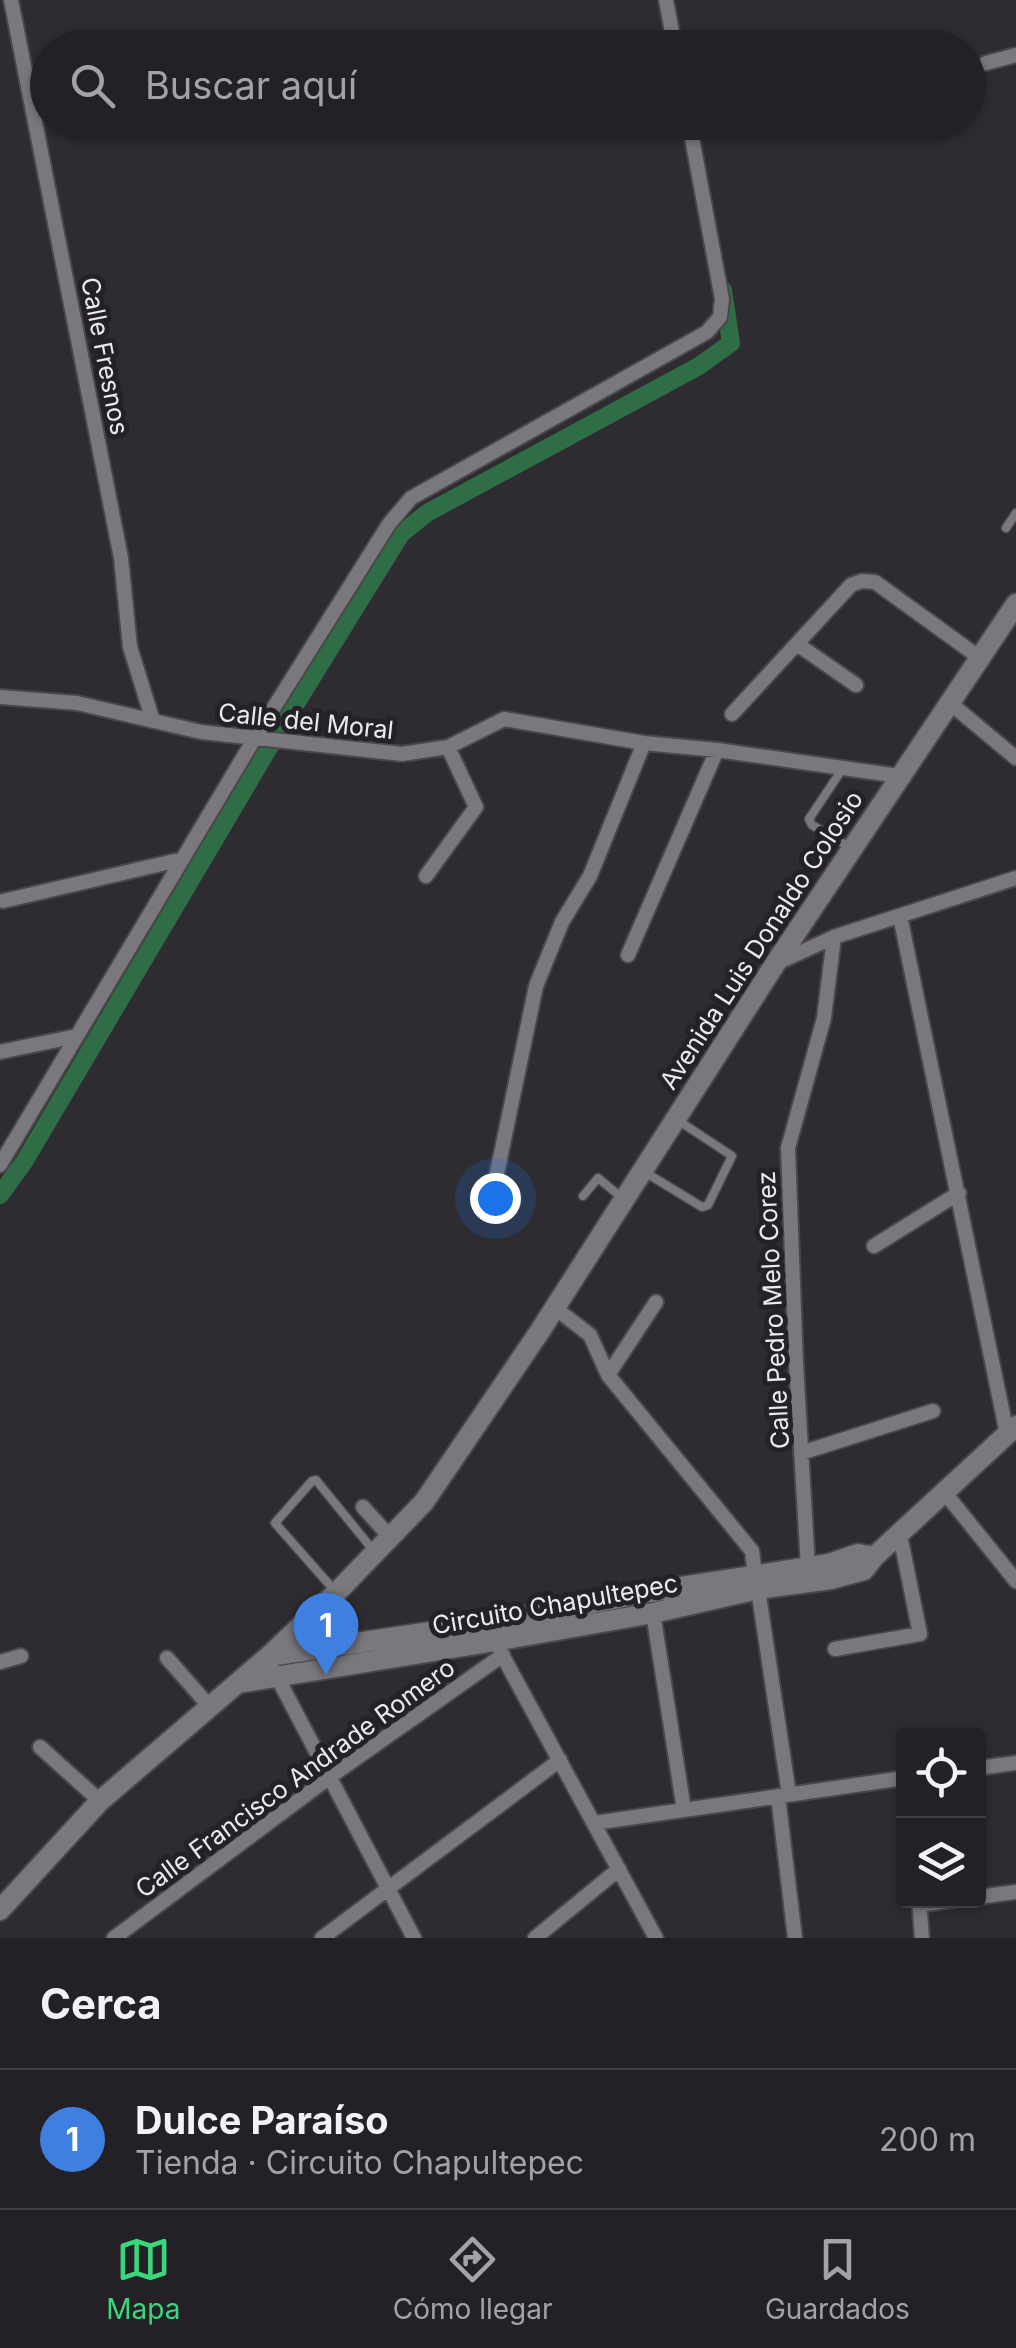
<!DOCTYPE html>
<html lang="es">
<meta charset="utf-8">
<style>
:root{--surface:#232125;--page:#2f2e32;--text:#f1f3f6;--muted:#a3a3a7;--line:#403e42;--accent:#3ad77f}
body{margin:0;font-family:Inter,sans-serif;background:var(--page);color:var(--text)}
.controls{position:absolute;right:30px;bottom:30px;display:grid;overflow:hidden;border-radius:10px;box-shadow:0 2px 8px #0004}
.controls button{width:90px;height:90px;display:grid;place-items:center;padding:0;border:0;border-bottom:2px solid var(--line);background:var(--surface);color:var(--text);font:50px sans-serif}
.you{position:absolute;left:495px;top:1198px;width:35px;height:35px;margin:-25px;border:8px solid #fff;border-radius:50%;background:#1a73e8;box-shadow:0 0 0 15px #1a73e833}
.badge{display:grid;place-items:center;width:65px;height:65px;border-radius:50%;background:var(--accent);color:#fff;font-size:32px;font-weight:700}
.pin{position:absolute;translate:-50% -82px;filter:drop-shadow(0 2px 5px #0008)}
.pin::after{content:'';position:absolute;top:52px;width:35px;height:30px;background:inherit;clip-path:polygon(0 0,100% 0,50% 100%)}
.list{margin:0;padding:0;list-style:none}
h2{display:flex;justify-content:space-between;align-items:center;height:130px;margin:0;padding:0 40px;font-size:42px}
h2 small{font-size:32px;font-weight:400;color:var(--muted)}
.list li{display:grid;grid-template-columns:65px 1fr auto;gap:30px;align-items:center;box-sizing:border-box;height:140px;padding:0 40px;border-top:2px solid var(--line)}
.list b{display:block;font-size:38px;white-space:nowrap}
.list p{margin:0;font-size:32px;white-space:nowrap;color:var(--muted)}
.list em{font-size:32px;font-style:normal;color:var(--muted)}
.icon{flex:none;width:55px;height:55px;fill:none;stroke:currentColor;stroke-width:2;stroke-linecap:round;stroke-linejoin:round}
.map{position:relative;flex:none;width:1016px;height:1938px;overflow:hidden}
.search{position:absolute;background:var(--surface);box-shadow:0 2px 8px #0004;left:30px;right:30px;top:30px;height:110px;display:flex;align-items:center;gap:25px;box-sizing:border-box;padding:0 35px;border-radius:55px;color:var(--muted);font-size:38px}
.sheet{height:270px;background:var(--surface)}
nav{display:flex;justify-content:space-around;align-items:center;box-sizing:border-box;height:140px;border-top:2px solid var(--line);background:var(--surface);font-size:28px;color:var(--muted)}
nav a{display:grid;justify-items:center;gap:5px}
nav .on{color:var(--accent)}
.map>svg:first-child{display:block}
</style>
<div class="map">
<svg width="1016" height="1938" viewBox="0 0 1016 1938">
<rect width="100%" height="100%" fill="#2f2c31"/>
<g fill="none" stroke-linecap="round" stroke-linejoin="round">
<path stroke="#2e6d45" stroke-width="18" d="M0,1195L24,1162L274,739L401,534L427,513L699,366L731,343L723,290"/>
<g stroke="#4a474c" stroke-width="11">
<path id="lane" d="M1006,528L1016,513
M843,768L809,819L812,825L851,848
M643,1171L702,1207L708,1205L732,1156L679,1121
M583,1196L598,1178L621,1197
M335,1591L275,1523L312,1481L316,1480L373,1550"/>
</g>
<g stroke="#4a474c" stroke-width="18">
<path id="street" d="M11,0L121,558L130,647L153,721
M666,0L675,48
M986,63L1016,55
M797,644L856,685
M0,697L77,703L201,732L402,754L448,747L504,719L644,743L717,750L899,776
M950,703L1016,758
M732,714L851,585L862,581L875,582L980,658
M426,876L476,807L448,747
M3,901L183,859
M900,916L1007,1434
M628,955L717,750
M775,964L834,937L1016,878
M0,1052L77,1036
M0,1165L256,736L389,524L411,498L707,332L720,317L722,299L689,122
M497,1173L536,986L562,922L590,876L644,743
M874,1246L959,1193
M555,1308L590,1335L608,1375L752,1551L755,1574
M608,1375L656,1302
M801,1453L933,1411
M945,1493L1016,1581
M363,1507L391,1538
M808,1567L796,1364L788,1148L824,1018L834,937
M758,1589L789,1794
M653,1613L684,1810
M499,1649L656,1938
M835,1649L920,1634L900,1535
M167,1658L210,1707
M0,1662L21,1656
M274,1671L414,1938
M40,1747L100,1801
M978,1768L1016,1763
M778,1796L795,1938
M594,1823L904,1778
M978,1897L1016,1892
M919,1900L922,1938
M920,1905L953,1900
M114,1938L331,1776L503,1655
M322,1938L560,1760
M535,1938L619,1869"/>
</g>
<g stroke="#4a474c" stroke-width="24">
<path id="secondary" d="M269,1656L491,1623L649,1592L829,1564L858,1554L874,1557
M238,1683L495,1641L653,1613L758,1589L831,1579L864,1570L874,1557L1016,1426
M0,1910L100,1801L269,1656L337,1592L424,1502L540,1331L775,964L1016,604"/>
</g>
<use href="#lane" stroke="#7a777d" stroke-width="8"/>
<use href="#street" stroke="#7a777d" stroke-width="14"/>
<use href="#secondary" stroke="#7a777d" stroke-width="20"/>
</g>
<g text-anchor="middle" stroke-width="10" stroke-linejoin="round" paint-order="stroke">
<g font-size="25" fill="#eceaee" stroke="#252227">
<text transform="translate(105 356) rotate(79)" y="9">Calle Fresnos</text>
<text transform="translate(306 721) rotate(6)" y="9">Calle del Moral</text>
<text transform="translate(761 940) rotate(-57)" y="9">Avenida Luis Donaldo Colosio</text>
<text transform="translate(773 1310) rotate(-93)" y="9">Calle Pedro Melo Corez</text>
<text transform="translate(555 1604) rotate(-10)" y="9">Circuito Chapultepec</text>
<text transform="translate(295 1778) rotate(-36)" y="9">Calle Francisco Andrade Romero</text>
</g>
</g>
</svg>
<div class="controls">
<button><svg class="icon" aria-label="locate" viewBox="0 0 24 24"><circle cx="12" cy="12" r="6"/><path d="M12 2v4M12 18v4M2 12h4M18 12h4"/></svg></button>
<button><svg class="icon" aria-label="layers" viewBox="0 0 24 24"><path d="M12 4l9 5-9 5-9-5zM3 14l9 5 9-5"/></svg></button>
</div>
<div class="you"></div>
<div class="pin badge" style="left:326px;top:1675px;background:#3f7fe0">1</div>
<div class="search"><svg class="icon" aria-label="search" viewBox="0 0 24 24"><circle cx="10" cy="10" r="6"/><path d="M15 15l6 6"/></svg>Buscar aquí</div>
</div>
<section class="sheet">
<h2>Cerca<small></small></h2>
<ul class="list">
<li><span class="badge" style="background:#3f7fe0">1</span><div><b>Dulce Paraíso</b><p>Tienda · Circuito Chapultepec</p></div><em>200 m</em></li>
</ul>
</section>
<nav>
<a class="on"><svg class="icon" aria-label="map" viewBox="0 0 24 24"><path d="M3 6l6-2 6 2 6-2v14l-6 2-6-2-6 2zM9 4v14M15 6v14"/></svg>Mapa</a>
<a><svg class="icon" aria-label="directions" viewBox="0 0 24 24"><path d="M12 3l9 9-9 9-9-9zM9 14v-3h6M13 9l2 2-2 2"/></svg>Cómo llegar</a>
<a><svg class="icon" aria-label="saved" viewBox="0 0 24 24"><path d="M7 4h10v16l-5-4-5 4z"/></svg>Guardados</a>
</nav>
